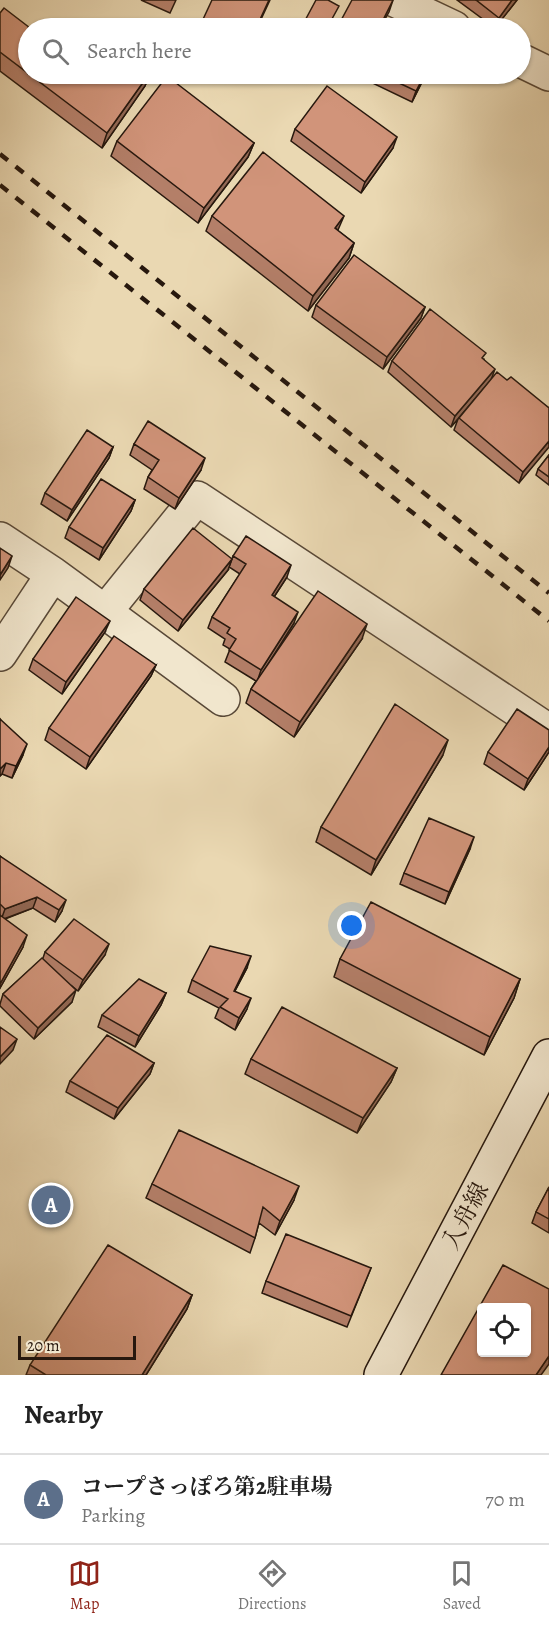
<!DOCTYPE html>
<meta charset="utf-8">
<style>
:root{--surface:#fff;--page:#f2f2f2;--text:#222;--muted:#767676;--line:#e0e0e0;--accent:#8f2418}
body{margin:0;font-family:Alegreya,"Noto Serif JP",serif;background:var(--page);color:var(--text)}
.controls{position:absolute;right:18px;bottom:18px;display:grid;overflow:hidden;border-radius:6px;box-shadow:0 2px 4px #0004}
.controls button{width:54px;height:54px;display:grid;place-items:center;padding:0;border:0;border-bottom:2px solid var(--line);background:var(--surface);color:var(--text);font:30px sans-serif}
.scale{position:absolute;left:18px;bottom:15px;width:118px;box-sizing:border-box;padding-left:6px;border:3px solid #27180e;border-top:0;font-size:16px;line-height:21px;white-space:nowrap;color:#27180e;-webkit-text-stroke:4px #f1e6cd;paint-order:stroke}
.you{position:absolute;left:352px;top:926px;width:21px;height:21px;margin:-15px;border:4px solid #fff;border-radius:50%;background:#1a73e8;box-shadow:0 0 0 9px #1a73e833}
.badge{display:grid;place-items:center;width:39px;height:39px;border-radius:50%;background:var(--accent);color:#fff;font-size:20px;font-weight:700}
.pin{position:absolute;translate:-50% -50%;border:3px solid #fff;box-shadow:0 2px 6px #0006}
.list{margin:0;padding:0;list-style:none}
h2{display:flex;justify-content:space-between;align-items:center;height:78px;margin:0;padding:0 24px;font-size:26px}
h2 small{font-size:20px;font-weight:400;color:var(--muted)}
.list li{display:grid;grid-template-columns:39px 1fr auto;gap:18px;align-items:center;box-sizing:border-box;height:90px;padding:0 24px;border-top:2px solid var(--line)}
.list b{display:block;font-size:22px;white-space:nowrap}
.list p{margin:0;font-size:20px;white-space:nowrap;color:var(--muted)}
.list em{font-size:20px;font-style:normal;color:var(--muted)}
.icon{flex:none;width:33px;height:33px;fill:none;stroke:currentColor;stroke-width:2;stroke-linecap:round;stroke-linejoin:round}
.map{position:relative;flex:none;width:549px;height:1375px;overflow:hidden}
.search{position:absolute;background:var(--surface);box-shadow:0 2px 4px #0004;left:18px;right:18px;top:18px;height:66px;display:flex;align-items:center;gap:15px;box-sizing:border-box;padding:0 21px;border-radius:33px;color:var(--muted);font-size:22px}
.sheet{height:168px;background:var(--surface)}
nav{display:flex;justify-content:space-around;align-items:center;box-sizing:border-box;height:84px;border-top:2px solid var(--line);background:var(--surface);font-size:16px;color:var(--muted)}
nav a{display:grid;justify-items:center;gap:3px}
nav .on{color:var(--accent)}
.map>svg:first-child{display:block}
</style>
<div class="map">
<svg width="549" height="1375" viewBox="0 0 549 1375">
<rect width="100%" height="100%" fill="#ead8b2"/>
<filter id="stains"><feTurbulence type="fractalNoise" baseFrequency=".00333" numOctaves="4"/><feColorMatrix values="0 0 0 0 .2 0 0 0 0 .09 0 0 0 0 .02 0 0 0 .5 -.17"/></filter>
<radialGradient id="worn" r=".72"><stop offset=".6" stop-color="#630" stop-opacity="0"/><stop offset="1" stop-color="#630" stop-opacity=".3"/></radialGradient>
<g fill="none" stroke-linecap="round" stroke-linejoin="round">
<g stroke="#584837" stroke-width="36">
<path id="street" d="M395,0L454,28
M520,60L549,74
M0,539L53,574L105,612L197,498L549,731
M105,612L223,699
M0,654L53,574"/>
</g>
<g stroke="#27180e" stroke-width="36">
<path id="secondary" d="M381,1375L549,1056"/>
</g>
<use href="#street" stroke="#f1e6cd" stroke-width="33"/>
<use href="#secondary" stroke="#f1e6cd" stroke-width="33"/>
<path stroke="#27180e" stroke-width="4.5" stroke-dasharray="10 10" stroke-linecap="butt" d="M0,154L549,593
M0,185L549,621"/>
</g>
<path fill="#b47f69" stroke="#27180e" stroke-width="1.5" d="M141,0H176L170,13Z
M457,0H517L495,28Z
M0,13L28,74H150L145,86L102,148L0,71Z
M366,74H426L412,102L364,79Z
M295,129L393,148L361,193L291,141Z
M117,141L254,143L248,157L198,223L111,156Z
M212,216L338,231L354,243L349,258L308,311L206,231Z
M316,305L425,307L421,318L383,369L312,317Z
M484,359L491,379L507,380L549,408L519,483L454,430L458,419L451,427L388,372L392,361Z
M134,444L201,470L175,509L144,489L148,477L152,470L130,455Z
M113,447L109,458L67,521L41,504L45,493Z
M549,455V485L536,475L538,469Z
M135,500L131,511L99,560L65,538L69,527Z
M233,556L287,577L274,597L294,623L270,661L362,639L294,737L246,703L251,689L256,681L225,662L230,649L223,645L225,639L208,628L212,617L240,574L229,567Z
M228,570L178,631L140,600L144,589Z
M105,632L62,694L29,670L33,659Z
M156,665L151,676L86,769L45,740L49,728Z
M0,719L23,755L12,778L2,774L0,776Z
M549,730V752L524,790L484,764L488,752Z
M443,755L371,875L316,842L321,827Z
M470,849L445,904L400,884L404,873Z
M0,856L62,911L55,922L33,908L5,919L23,947L0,988Z
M45,952L105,955L78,991L72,986V1002L34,1039L0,1006V1004L3,994L43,958Z
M340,959L520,979L514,998L484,1055L334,977Z
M247,968L235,991L247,1009L235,1030L215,1018L219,1008L188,992L192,980Z
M166,993L161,1005L135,1047L98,1027L102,1015Z
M251,1059L397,1068L391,1082L357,1133L245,1074Z
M154,1063L150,1074L114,1119L66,1092L70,1081Z
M152,1184L294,1200L275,1235L259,1223L255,1238L250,1253L146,1198Z
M549,1187V1233L532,1223L536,1212Z
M371,1268L347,1327L262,1293L266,1281Z
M192,1295L187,1309L146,1375H26L30,1365Z"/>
<path fill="#926855" stroke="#27180e" stroke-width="1.5" d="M269,0H270L257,28H256Z
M393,0L389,12L380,28H379Z
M512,0H517L495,28L499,18Z
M149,74H150L145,86L102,148L107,133Z
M425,74H426L412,102L416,91Z
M397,137L393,148L361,193L365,182Z
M254,143L248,157L198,223L204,208Z
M344,216L338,230L335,228Z
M354,243L349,258L308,311L313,296Z
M425,307L421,318L383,369L387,357Z
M495,369L491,380L451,427L455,416Z
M549,441V447L519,483L523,472Z
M113,447L109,458L67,521L72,510Z
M205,458L201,470L175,509L179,498Z
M135,500L131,511L99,560L103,548Z
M12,556L8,568L0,580V575Z
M232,559L228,570L178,631L183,620Z
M291,565L287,577L268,606L272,595Z
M298,612L294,623L257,682L261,670Z
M110,621L105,632L62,694L66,682Z
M367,624L362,639L294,737L300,722Z
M156,665L151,676L86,769L90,757Z
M448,740L443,755L371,875L376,860Z
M27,744L23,755L12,778L16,766Z
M549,747V752L524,790L528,779Z
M6,763L2,774L0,776V769Z
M474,837L470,849L445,904L449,892Z
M37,897L33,908L1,920L5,909Z
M66,900L62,911L55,922L59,910Z
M27,935L23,947L0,988V984Z
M109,944L105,955L78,991L83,980Z
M251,956L247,968L229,1002L234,991Z
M520,979L514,998L484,1055L490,1037Z
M76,990L72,1002L34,1039L38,1028Z
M166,993L161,1005L135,1047L139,1036Z
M251,998L247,1009L235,1030L239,1018Z
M17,1039L13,1050L0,1064V1057Z
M154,1063L150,1074L114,1119L118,1108Z
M397,1068L391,1082L357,1133L363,1118Z
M299,1186L294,1200L275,1235L280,1221Z
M192,1295L187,1309L146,1375H142Z
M549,1356V1364L541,1375H536Z"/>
<path fill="#d1947a" stroke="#27180e" stroke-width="1.5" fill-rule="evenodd" d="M212,0H269L256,28H199Z
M316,0H328L339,6L327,28H301Z
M352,0H393L379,28H342L338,26Z
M476,0H512L499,18Z
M4,8L30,28H28V74H149L107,133L0,52V13Z
M391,21L407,28H387Z
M380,74H425L416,91Z
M167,76L254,143L204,208L117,141Z
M327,86L397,137L365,182L295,129Z
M263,152L344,216L335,228L354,243L313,296L212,216Z
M354,255L425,307L387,357L316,305Z
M430,309L486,353L482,358L495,369L455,416L392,361Z
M497,372L507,380L511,377L549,408V441L523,472L459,418Z
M148,421L205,458L179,498L148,477L159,460L134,444Z
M87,430L113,447L72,510L45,493Z
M549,455V477L538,469Z
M101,479L135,500L103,548L69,527Z
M193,528L232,559L183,620L144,589Z
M246,536L291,565L272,595L298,612L261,670L229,650L236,639L227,633L230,628L212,617L246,564L233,556Z
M0,548L12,556L0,575Z
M318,591L367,624L300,722L251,689Z
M76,597L110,621L66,682L33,659Z
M114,636L156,665L90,757L49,728Z
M395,704L448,740L376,860L321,827Z
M517,709L549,730V747L528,779L488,752Z
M0,719L27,744L16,766L6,763L0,769Z
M429,818L474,837L449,892L404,873Z
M0,856L66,900L59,910L37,897L5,909L0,904Z
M371,902L520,979L490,1037L340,959Z
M0,915L27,935L0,984Z
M74,919L109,944L83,980L45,952Z
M210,946L251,956L234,991L251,998L239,1018L220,1007L228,999L192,980Z
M42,958L76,990L38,1028L3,994Z
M139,979L166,993L139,1036L102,1015Z
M282,1007L397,1068L363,1118L251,1059Z
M0,1027L17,1039L0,1057Z
M107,1035L154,1063L118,1108L70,1081Z
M179,1130L299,1186L280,1221L263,1207L255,1238L152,1184Z
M549,1187V1219L536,1212Z
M286,1234L371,1268L351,1316L266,1281Z
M108,1245L192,1295L142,1375H46L30,1365Z
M503,1265L549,1289V1356L536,1375H441ZM482,1308H526V1353H482Z"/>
<g text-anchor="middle" stroke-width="5" stroke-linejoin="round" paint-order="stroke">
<g font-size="24" fill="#27180e" stroke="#f1e6cd">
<text transform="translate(465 1216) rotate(-62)" y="8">入舟線</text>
</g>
</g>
<rect width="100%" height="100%" filter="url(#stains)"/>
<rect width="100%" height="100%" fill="url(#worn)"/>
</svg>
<div class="controls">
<button><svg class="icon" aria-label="locate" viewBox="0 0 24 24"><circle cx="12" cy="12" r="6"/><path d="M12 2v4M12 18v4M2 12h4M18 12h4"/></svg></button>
</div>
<div class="scale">20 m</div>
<div class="you"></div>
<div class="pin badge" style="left:51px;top:1205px;background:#5c6f8a">A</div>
<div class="search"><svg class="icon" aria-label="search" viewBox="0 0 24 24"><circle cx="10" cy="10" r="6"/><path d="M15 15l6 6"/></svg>Search here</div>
</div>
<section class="sheet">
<h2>Nearby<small></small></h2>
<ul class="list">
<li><span class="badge" style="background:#5c6f8a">A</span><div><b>コープさっぽろ第2駐車場</b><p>Parking</p></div><em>70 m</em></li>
</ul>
</section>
<nav>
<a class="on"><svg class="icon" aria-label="map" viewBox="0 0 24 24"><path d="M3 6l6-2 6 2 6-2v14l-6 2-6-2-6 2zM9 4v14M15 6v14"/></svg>Map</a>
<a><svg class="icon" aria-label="directions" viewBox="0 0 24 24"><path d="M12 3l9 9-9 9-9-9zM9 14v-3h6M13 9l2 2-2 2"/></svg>Directions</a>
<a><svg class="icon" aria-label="saved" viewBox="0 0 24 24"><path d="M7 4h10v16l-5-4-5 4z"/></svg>Saved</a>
</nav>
